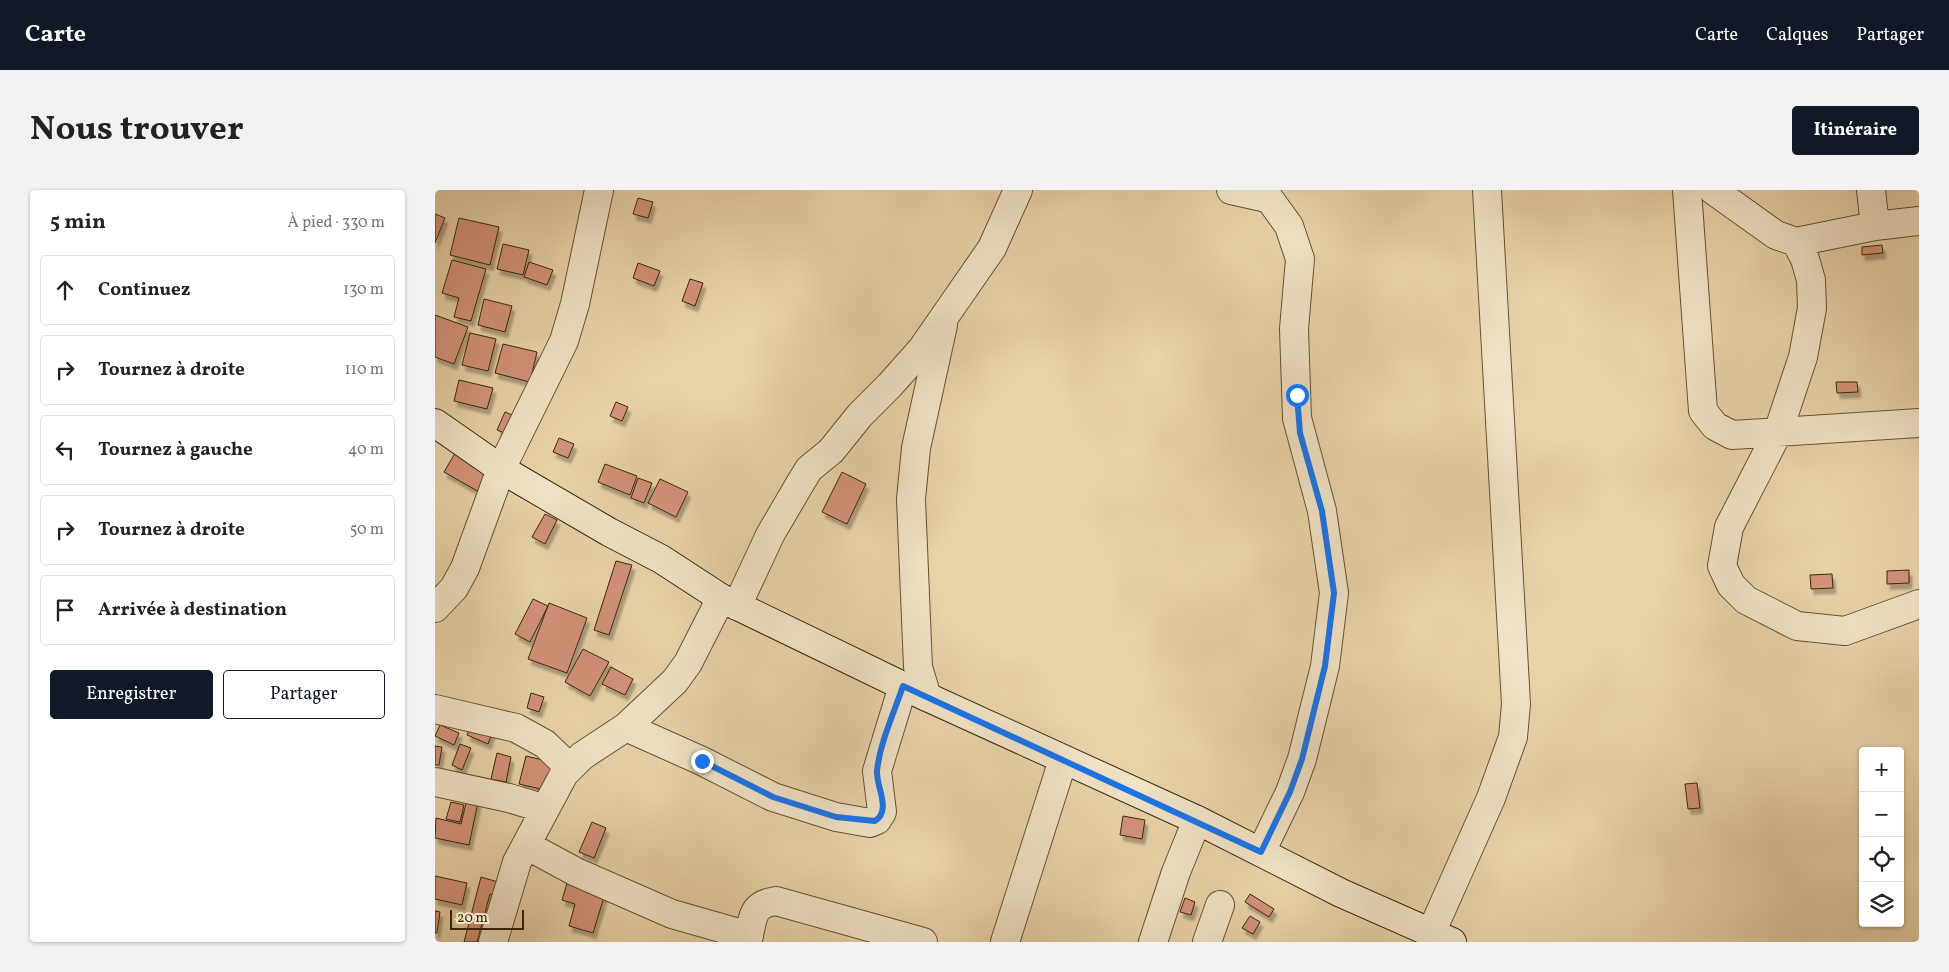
<!DOCTYPE html>
<html lang="fr">
<meta charset="utf-8">
<style>
:root{--surface:#fff;--page:#f2f2f2;--text:#222;--muted:#767676;--line:#e0e0e0;--accent:#111827}
body{margin:0;font-family:Vollkorn,serif;background:var(--page);color:var(--text)}
.controls{position:absolute;right:15px;bottom:15px;display:grid;overflow:hidden;border-radius:5px;box-shadow:0 1px 4px #0004}
.controls button{width:45px;height:45px;display:grid;place-items:center;padding:0;border:0;border-bottom:1px solid var(--line);background:var(--surface);color:var(--text);font:25px sans-serif}
.scale{position:absolute;left:15px;bottom:12px;width:74px;box-sizing:border-box;padding-left:5px;border:2px solid #3b2708;border-top:0;font-size:14px;line-height:18px;white-space:nowrap;color:#3b2708;-webkit-text-stroke:4px #f0e2c6;paint-order:stroke}
.stop{position:absolute;width:15px;height:15px;margin:-11px;border:4px solid #1a73e8;border-radius:50%;background:#fff}
.stop.end{background:#1a73e8;border-color:#fff;box-shadow:0 1px 5px #0008}
.list{margin:0;padding:0;list-style:none}
h2{display:flex;justify-content:space-between;align-items:center;height:65px;margin:0;padding:0 20px;font-size:21px}
h2 small{font-size:16px;font-weight:400;color:var(--muted)}
.list li{display:grid;grid-template-columns:32px 1fr auto;gap:15px;align-items:center;box-sizing:border-box;height:70px;margin:0 10px 10px;padding:0 10px;border:1px solid var(--line);border-radius:5px}
.list b{display:block;font-size:19px;white-space:nowrap}
.list em{font-size:16px;font-style:normal;color:var(--muted)}
.actions{display:flex;gap:10px;padding:15px 20px}
.actions a{flex:1;padding:11px 0;border:1px solid var(--accent);border-radius:5px;text-align:center;font-size:18px;color:var(--accent)}
.actions .main{background:var(--accent);color:#fff}
.icon{flex:none;width:28px;height:28px;fill:none;stroke:currentColor;stroke-width:2;stroke-linecap:round;stroke-linejoin:round}
.map{position:relative;flex:none;width:1484px;height:752px;overflow:hidden;border-radius:5px}
header{display:flex;align-items:center;gap:30px;box-sizing:border-box;height:70px;padding:0 25px;background:var(--accent);color:#fff}
header strong{font-size:24px}
nav{display:flex;gap:28px;margin-inline-start:auto;font-size:18px}
.intro{display:flex;align-items:center;justify-content:space-between;box-sizing:border-box;height:120px;padding:0 30px}
h1{margin:0;font-size:35px}
.button{padding:12px 22px;border-radius:5px;background:var(--accent);color:#fff;font-size:18px;font-weight:700}
main{display:flex;gap:30px;padding:0 30px}
aside{flex:1;background:var(--surface);border-radius:5px;box-shadow:0 1px 4px #0004}
.map>svg:first-child{display:block}
</style>
<header>
<strong>Carte</strong>
<nav><a>Carte</a><a>Calques</a><a>Partager</a></nav>
</header>
<div class="intro"><h1>Nous trouver</h1><a class="button">Itinéraire</a></div>
<main>
<aside>
<h2>5 min<small>À pied · 330 m</small></h2>
<ul class="list">
<li><svg class="icon" aria-label="ahead" viewBox="0 0 24 24"><path d="M12 20V5M6 11l6-6 6 6"/></svg><div><b>Continuez</b></div><em>130 m</em></li>
<li><svg class="icon" aria-label="right" viewBox="0 0 24 24"><path d="M7 20v-9h11M14 6l5 5-5 5"/></svg><div><b>Tournez à droite</b></div><em>110 m</em></li>
<li><svg class="icon" aria-label="left" viewBox="0 0 24 24"><path d="M17 20v-9H6M10 6l-5 5 5 5"/></svg><div><b>Tournez à gauche</b></div><em>40 m</em></li>
<li><svg class="icon" aria-label="right" viewBox="0 0 24 24"><path d="M7 20v-9h11M14 6l5 5-5 5"/></svg><div><b>Tournez à droite</b></div><em>50 m</em></li>
<li><svg class="icon" aria-label="arrive" viewBox="0 0 24 24"><path d="M6 21V4h12l-3 4 3 4H6"/></svg><div><b>Arrivée à destination</b></div></li>
</ul>
<div class="actions"><a class="main">Enregistrer</a><a>Partager</a></div>
</aside>
<div class="map">
<svg width="1484" height="752" viewBox="0 0 1484 752">
<defs>
<filter id="shadow"><feDropShadow dx="3" dy="5.5" stdDeviation="1" flood-color="#0004"/></filter>
</defs>
<rect width="100%" height="100%" fill="#e8d2a8"/>
<filter id="stains"><feTurbulence type="fractalNoise" baseFrequency=".004" numOctaves="4"/><feColorMatrix values="0 0 0 0 .2 0 0 0 0 .09 0 0 0 0 .02 0 0 0 .5 -.17"/></filter>
<radialGradient id="worn" r=".72"><stop offset=".6" stop-color="#630" stop-opacity="0"/><stop offset="1" stop-color="#630" stop-opacity=".3"/></radialGradient>
<path fill="#d3927a" stroke="#3b2708" filter="url(#shadow)" d="M203,8L218,12L213,28L198,24Z
M0,24L10,28L0,53Z
M24,28L64,37L55,75L15,65Z
M68,54L94,60L88,85L62,79Z
M1447,55L1448,63L1427,65V57Z
M17,70L51,79L36,131L19,127L24,108L7,103Z
M94,72L118,80L112,95L89,87Z
M203,73L225,81L219,96L198,88Z
M255,89L268,93L260,116L247,111Z
M49,109L77,116L70,142L43,135Z
M0,125L33,137L19,174L0,167Z
M35,143L61,149L53,181L27,175Z
M68,154L102,162L95,192L60,183Z
M24,190L58,198L52,219L19,211Z
M1401,192H1422L1423,202L1402,203Z
M181,212L193,217L187,231L175,226Z
M70,222L89,230L81,248L62,240Z
M124,248L139,254L133,268L118,262Z
M23,258L67,284L53,307L9,282Z
M170,274L202,286L195,305L163,292Z
M407,282L431,294L412,334L387,322Z
M203,288L217,293L209,313L196,308Z
M225,289L253,302L241,327L213,313Z
M110,324L122,330L110,354L97,347Z
M181,371L197,375L174,445L159,440Z
M1474,380V393L1452,394V381Z
M1397,384L1398,398L1376,399L1375,385Z
M98,409L113,416L95,452L80,444Z
M114,413L152,428L132,483L93,469Z
M148,459L174,472L155,506L130,492Z
M176,477L198,489L190,505L167,494Z
M96,503L109,507L104,522L92,518Z
M39,529L59,538L53,554L32,545Z
M5,535L24,543L19,555L0,546Z
M25,554L36,558L27,580L17,575Z
M0,556L7,557L4,575H0Z
M62,563L76,567L71,592L56,589Z
M91,566L121,573L114,601L84,594Z
M1262,593L1265,618L1253,619L1250,594Z
M32,609L43,612L34,655L0,648L1,628L26,634Z
M16,612L29,615L25,632L11,629Z
M688,626L710,630L707,649L685,645Z
M157,632L171,638L159,668L144,662Z
M135,683L173,694L158,743L134,736L140,714L127,710Z
M0,686L32,693L27,715L0,709Z
M46,687L70,694L67,707L55,704L42,752H44H29Z
M815,704L839,719L834,727L810,712Z
M750,708L760,712L756,725L745,722Z
M0,721L5,722L2,743H0Z
M815,726L825,732L818,744L807,738Z"/>
<g fill="none" stroke-linecap="round" stroke-linejoin="round">
<g stroke="#665230" stroke-width="30">
<path id="street" d="M796,0L832,8
M1252,0L1268,221L1280,236L1297,245L1484,233
M1278,0L1341,45L1361,52L1440,36L1484,31
M1436,0L1440,36
M1361,52L1370,69L1376,90L1377,118L1368,167L1343,242L1294,337L1287,376L1296,395L1311,410L1362,436L1410,441L1484,414
M302,416L335,345L366,292L374,279L396,261L425,225L455,195L487,159L557,58L583,0
M0,418L19,398L30,378L66,279L129,151L140,114L164,0
M492,507L483,477L476,309L481,258L508,135
M0,519L81,538L110,554L134,577
M191,537L267,571L338,607L401,627L435,633L442,630L447,622L442,581L468,496
M0,592L74,608L110,619
M91,655L141,682L237,724L314,746
M826,662L855,602L867,569L890,476L899,403L887,321L862,228L859,139L865,69L854,36L828,0
M996,743L1056,608L1078,547L1081,514L1052,0
M58,752L82,672L129,584L147,566L191,537L240,491L253,473L286,408
M312,752C319,730 314,715 341,711L488,752
M570,752L628,570
M718,752L741,682L762,630
M772,752L785,715"/>
</g>
<g stroke="#3b2708" stroke-width="30">
<path id="secondary" d="M0,233L66,279L174,342L226,369L286,408L468,496L762,630L906,703L1017,752"/>
</g>
<use href="#street" stroke="#f0e2c6" stroke-width="28"/>
<use href="#secondary" stroke="#f0e2c6" stroke-width="28"/>
</g>
<g fill="none" stroke-linecap="round" stroke-linejoin="round">
<path stroke="#1a73e8" stroke-width="6" d="M267,571L338,607L401,627L440,631C457,620 441,597 442,581C445,552 459,523 468,496L826,662L855,602L867,569L890,476L899,403L887,321L865,243L862,205"/>
</g>
<rect width="100%" height="100%" filter="url(#stains)"/>
<rect width="100%" height="100%" fill="url(#worn)"/>
</svg>
<div class="controls">
<button>+</button>
<button>−</button>
<button><svg class="icon" aria-label="locate" viewBox="0 0 24 24"><circle cx="12" cy="12" r="6"/><path d="M12 2v4M12 18v4M2 12h4M18 12h4"/></svg></button>
<button><svg class="icon" aria-label="layers" viewBox="0 0 24 24"><path d="M12 4l9 5-9 5-9-5zM3 14l9 5 9-5"/></svg></button>
</div>
<div class="scale">20 m</div>
<div class="stop" style="left:862px;top:205px"></div>
<div class="stop end" style="left:267px;top:571px"></div>
</div>
</main>
